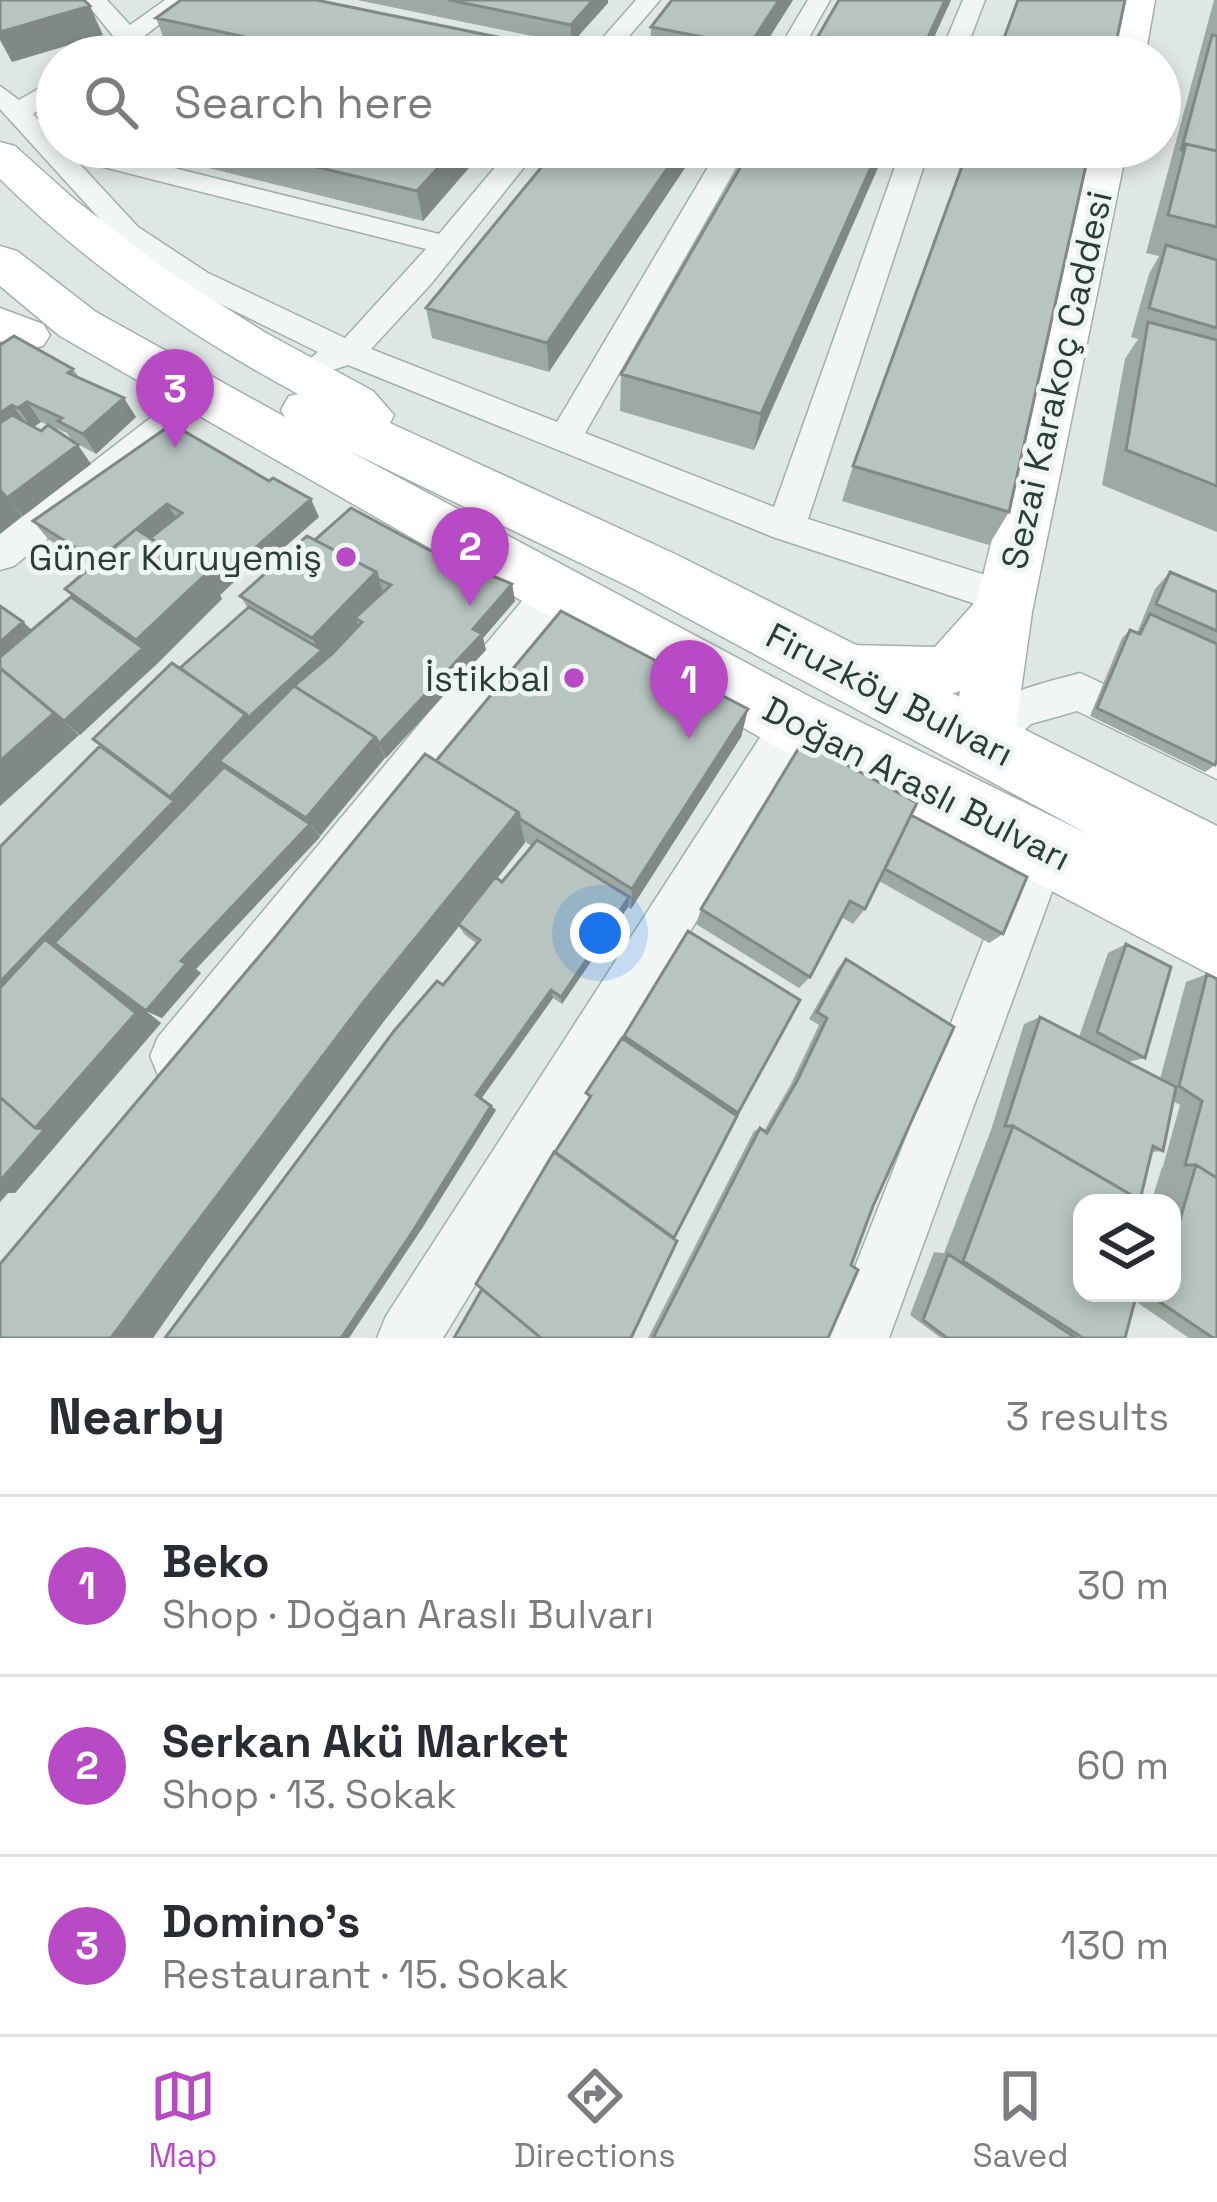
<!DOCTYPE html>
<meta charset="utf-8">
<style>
:root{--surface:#fff;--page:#f2f2f3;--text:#2b2b33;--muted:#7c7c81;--line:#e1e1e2;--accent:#b84ac6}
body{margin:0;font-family:"Space Grotesk",sans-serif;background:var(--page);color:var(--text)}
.controls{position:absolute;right:36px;bottom:36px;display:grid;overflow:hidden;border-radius:24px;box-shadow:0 6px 18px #0003}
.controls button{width:108px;height:108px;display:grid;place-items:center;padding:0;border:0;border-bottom:3px solid var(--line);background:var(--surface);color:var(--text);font:60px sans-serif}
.you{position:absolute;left:600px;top:933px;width:42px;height:42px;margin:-30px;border:9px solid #fff;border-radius:50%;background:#1a73e8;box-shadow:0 0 0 18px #1a73e833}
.badge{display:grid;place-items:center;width:78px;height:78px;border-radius:50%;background:var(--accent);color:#fff;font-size:39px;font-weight:700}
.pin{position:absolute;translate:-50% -99px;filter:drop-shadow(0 3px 6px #0008)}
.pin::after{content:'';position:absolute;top:63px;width:42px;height:36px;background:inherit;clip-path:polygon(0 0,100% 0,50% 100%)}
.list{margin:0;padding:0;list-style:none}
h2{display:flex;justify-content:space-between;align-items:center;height:156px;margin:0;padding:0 48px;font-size:51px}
h2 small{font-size:39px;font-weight:400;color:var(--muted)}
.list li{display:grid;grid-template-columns:78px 1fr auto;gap:36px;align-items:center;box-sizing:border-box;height:180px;padding:0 48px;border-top:3px solid var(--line)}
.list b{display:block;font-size:45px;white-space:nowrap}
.list p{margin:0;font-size:39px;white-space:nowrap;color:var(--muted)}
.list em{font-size:39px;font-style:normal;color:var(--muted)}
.icon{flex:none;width:66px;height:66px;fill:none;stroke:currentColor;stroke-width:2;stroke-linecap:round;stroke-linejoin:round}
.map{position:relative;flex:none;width:1217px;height:1338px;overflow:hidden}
.search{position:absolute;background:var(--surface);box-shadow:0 6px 18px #0003;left:36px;right:36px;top:36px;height:132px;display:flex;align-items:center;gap:30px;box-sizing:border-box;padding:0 42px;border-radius:66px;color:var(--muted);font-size:45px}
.sheet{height:696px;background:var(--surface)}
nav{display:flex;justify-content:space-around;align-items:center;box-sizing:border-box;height:168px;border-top:3px solid var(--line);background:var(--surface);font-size:33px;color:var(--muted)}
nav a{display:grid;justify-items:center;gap:6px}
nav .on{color:var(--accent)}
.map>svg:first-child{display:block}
</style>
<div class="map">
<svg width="1217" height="1338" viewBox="0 0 1217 1338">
<rect width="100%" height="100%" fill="#dfe7e4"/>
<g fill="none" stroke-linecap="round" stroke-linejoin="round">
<g stroke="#a1aea9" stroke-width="3">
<path id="street" d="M84,0H107L130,25L165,0H191L117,57H89L114,37Z
M636,0H660L611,57H586Z
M808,0H830L798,57H774Z
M963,0H985L963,57H939Z
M57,78V97L33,114L57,139V147H90L439,234L512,147H540L431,284L371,349L557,422L720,147H748L585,433L774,507L902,147H930L808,519L1020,586L1026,598L1020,610L1006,614L773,537L348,365L323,373L311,370L306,362L318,352L186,287L118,239L0,109V86L19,100ZM76,160L426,249L345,338L208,273L138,227Z
M174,406L186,409L191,418L186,427L14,566L0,570V534L162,409Z
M556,572L570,577L576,588L570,599L196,1075L177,1083L158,1075L150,1056L158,1037L542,577Z
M1080,673L1217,737V779L1077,711L1031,724L999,755L983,761L967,755L961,741C983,694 1034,686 1080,673Z
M794,703L809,708L816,722L809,736L443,1338H377L386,1316L779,708Z
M1044,825L1061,832L1068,848L889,1338H827L1020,848L1027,832Z"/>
</g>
<g stroke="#a1aea9" stroke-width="3">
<path id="secondary" d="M1123,0H1155L1145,57H1109Z
M1089,147H1127L1032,612L1014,741L1005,761L983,769L961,761L952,741L960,691C918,706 869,704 827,689L818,671L827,653L848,645L935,647L977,600Z
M0,308L43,324L50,335L43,346L27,350L0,341Z"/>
</g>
<g stroke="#9fb2ab" stroke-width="3">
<path id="primary" d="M0,142L15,146L74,199L166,270L266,333L373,391L394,415L390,423L675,554L1217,826V978L770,743L60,336L0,286V246L17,251L96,312L285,417L281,410L289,396L298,394C189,335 88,266 0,179ZM349,451L632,588L1088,834L818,701Z"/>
</g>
<use href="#street" fill="#f1f6f5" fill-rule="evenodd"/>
<use href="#secondary" fill="#fff" fill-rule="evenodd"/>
<use href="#primary" fill="#fff" fill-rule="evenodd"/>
</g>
<path fill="#9da9a4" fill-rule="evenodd" d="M357,0H608V3L571,44Z
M672,0H793L757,57L650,56L651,27Z
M951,0L925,57H808L810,50Z
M1214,0H1217V532L1102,485L1125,359L1138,339L1131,337L1149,274L1159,256L1146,253Z
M156,18L546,47L547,57H214L167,47Z
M124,147H472L474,162L423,221Z
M558,147L549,372L432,338L426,308Z
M752,147H887L754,450L620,411L621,374Z
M0,345L73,369L79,377L136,417L96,454L72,441L67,433L41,422L34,427L91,464L23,516L21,515L22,516L0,534Z
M172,424L319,517L256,572L249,568L220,595L222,599L80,735L70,727L79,735L0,806L23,622L32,630L73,598L65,589L92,566L48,539L33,521Z
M853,466L1009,512L989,545L842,501Z
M315,540L427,549L512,584L515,601L483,638L486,650L386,758L385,757L320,836L318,834L320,837L196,969L201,973L162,1018L146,1011L161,1023L15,1193H8L0,1202V847L180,668L248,608L240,596Z
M1170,572L1217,592V759L1215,765L1205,772L1090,716L1122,638L1130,630L1137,633L1155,589Z
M748,709L741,737L631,909L628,907L562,1004L553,998L481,1099L496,1110L421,1230L443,985L477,944L464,934L459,926L384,1021L208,1259L153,1338H0L436,761ZM525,842L532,846L502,882L497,879Z
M911,815L1003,934L989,943L879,881L865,909L853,924L841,917L810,977L799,988L696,924L701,909Z
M1126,944L1145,1058L1128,1062L1160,1079L1186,982L1207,974L1217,1338H1189L1135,1301L1125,1338H941L910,1315L934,1252L944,1253L991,1130L1024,1024L1040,1017L1079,1037L1108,953ZM1173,1101L1180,1105L1163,1166L1164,1167H1162L1151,1203H1172V1293H1082L1151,1152L1163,1151Z
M846,959L873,1206L851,1265L828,1338H648L754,1131L760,1128L764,1131L791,1084L819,1025L809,1019L838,968Z
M624,1036L738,1113L482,1289L555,1152L589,1099L586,1093Z"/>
<path fill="#808986" d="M593,0H608V3L571,44V25Z
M779,0H793L757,57H748L749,46Z
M945,0H951L925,57H919Z
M90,6L103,35L12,62L0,40V32Z
M457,147H472L474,162L423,221L417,191Z
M682,147H699L549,372L547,343Z
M880,147H887L754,450L761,414Z
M124,398L136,417L96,454L83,434Z
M27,402L41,422L32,428L18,408Z
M12,405L27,424L0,443V413Z
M78,445L91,464L23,516L7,498Z
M0,490L22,516L0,534Z
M311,499L319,517L256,572L247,555Z
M167,504L179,522L152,544L97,561Z
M239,550L249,568L220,595L222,599L157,664L80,735L64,721L143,648L136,640L206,574Z
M376,572L385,597L355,618L359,626L232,770L219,761L229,773L191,815L170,797L246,714L320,652L312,638Z
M512,584L515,601L483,638L486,650L386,758L379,744Z
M23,622L40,638L0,675V642Z
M748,709L741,737L631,909L632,889Z
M54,713L79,735L0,806V761Z
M375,737L385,758L320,836L306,818Z
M174,801L188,813L181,961L310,824L320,837L196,969L201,973L162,1018L146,1011L161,1023L15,1193H8L0,1202V1181L35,1128L0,1013V982Z
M518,812L525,843L384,1021L208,1259L153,1338H111L164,1266L362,1004Z
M629,897L628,907L562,1004L561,997Z
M551,990L553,998L481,1099L476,1095Z
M491,1106L496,1110L421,1230L349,1338H341Z"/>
<path fill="#b7c4bf" stroke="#808986" stroke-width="3" d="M0,0H84L90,6L0,32Z
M181,0H316L546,47L537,57H339L156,18Z
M449,0H593L571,25Z
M672,0H779L749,46L651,27Z
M839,0H945L919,57H842L810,50Z
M1018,0H1125L1113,57H997Z
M1212,35L1217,36V151L1186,144L1181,151Z
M1186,144L1217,151V227L1168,215Z
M233,147H457L417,191Z
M558,147H682L547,343L426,308Z
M752,147H880L761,414L621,374Z
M969,147H1090L1009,512L853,466Z
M1166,245L1217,260V328L1149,308Z
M1148,322L1217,340V486L1126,450Z
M14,336L73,369L68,373L124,398L83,434L58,421L62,418L27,402L18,408L12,405L0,413V345Z
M12,415L41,431L48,425L78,445L7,498L0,490V423Z
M172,424L269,481L273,478L311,499L247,555L239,550L208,578L206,574L150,538L182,513L167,504L97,561L33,521Z
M351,508L427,549L512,584L473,629L482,634L379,744L375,737L294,686L332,654L362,622L355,618L391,585L378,579L376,572L315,540Z
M136,529L206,574L136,640L65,589Z
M307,536L376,572L312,638L240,596Z
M1170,572L1217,592V631L1156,604Z
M71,597L143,648L64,721L0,668V657Z
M0,606L23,622L0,642Z
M249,607L322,650L249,717L180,668Z
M561,611L748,709L632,889L520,819L518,812L436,761Z
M1150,614L1217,644V759L1215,765L1097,708L1130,630L1140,634Z
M172,663L246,714L170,797L93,739Z
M0,668L54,713L0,761Z
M294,686L375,737L306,818L219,761Z
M803,741L917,803L865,909L850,901L810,977L701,909Z
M100,746L174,801L0,982V847Z
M425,754L518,812L362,1004L164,1266L111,1338H0V1264L273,940Z
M224,767L310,824L181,961L186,964L146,1011L54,943Z
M911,815L1027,877L1003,934L885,869Z
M537,840L629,897L561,997L551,990L476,1095L491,1106L413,1231L341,1338H165L394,1031L437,981L443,985L480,940L458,924L495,877L502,882Z
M688,931L800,1000L738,1113L624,1036Z
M45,939L136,1013L35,1128L0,1097V988Z
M1126,944L1171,967L1145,1058L1097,1032Z
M846,959L954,1027L873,1206L851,1265L858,1270L828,1338H653L760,1128L767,1133L798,1079L827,1018L817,1012Z
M1207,974L1217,979V1178L1196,1165H1185L1202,1101L1179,1086Z
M1040,1017L1176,1087L1163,1151L1153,1146L1140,1200L1013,1126H1005Z
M622,1038L737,1116L674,1238L555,1152L591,1096L586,1093Z
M0,1097L35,1128L45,1129L0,1181Z
M1013,1126L1145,1203H1082V1293H1137L1125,1338H1083L963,1261Z
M554,1152L677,1241L631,1338H541L476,1284Z
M1196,1165L1217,1178V1338H1213L1157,1300L1159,1293H1172V1247Z
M948,1254L1076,1338H947L923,1320Z
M482,1289L541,1338H454Z"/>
<g fill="#b84ac6" stroke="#eef5f3" stroke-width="4.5">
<circle cx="346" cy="557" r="12"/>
<circle cx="574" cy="678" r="12"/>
</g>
<g text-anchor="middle" stroke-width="10" stroke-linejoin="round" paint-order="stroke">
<g font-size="36" fill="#293e37" stroke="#eef5f3">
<text transform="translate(1056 380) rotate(-77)" y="13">Sezai Karakoç Caddesi</text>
<text transform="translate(890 694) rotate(27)" y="13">Firuzköy Bulvarı</text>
<text transform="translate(917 783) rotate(27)" y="13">Doğan Araslı Bulvarı</text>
</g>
<g font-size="36" fill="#293e37" stroke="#eef5f3" text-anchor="end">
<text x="322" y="570">Güner Kuruyemiş</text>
<text x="550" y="691">İstikbal</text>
</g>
</g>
</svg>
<div class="controls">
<button><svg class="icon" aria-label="layers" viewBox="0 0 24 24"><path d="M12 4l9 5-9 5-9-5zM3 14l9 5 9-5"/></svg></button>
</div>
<div class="you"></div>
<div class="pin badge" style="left:689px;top:739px">1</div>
<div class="pin badge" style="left:470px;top:606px">2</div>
<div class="pin badge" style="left:175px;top:448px">3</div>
<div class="search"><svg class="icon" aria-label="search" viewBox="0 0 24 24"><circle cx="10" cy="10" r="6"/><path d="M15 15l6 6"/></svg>Search here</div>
</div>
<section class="sheet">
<h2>Nearby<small>3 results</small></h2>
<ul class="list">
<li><span class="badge">1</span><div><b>Beko</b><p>Shop · Doğan Araslı Bulvarı</p></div><em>30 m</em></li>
<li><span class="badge">2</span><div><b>Serkan Akü Market</b><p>Shop · 13. Sokak</p></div><em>60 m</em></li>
<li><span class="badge">3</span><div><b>Domino's</b><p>Restaurant · 15. Sokak</p></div><em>130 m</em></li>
</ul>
</section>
<nav>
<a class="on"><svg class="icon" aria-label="map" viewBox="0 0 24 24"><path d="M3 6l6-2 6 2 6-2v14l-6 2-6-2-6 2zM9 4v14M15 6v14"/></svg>Map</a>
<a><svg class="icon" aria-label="directions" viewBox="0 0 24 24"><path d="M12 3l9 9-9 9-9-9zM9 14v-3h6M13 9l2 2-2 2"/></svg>Directions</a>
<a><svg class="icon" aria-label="saved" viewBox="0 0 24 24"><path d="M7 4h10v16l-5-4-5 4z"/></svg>Saved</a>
</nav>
